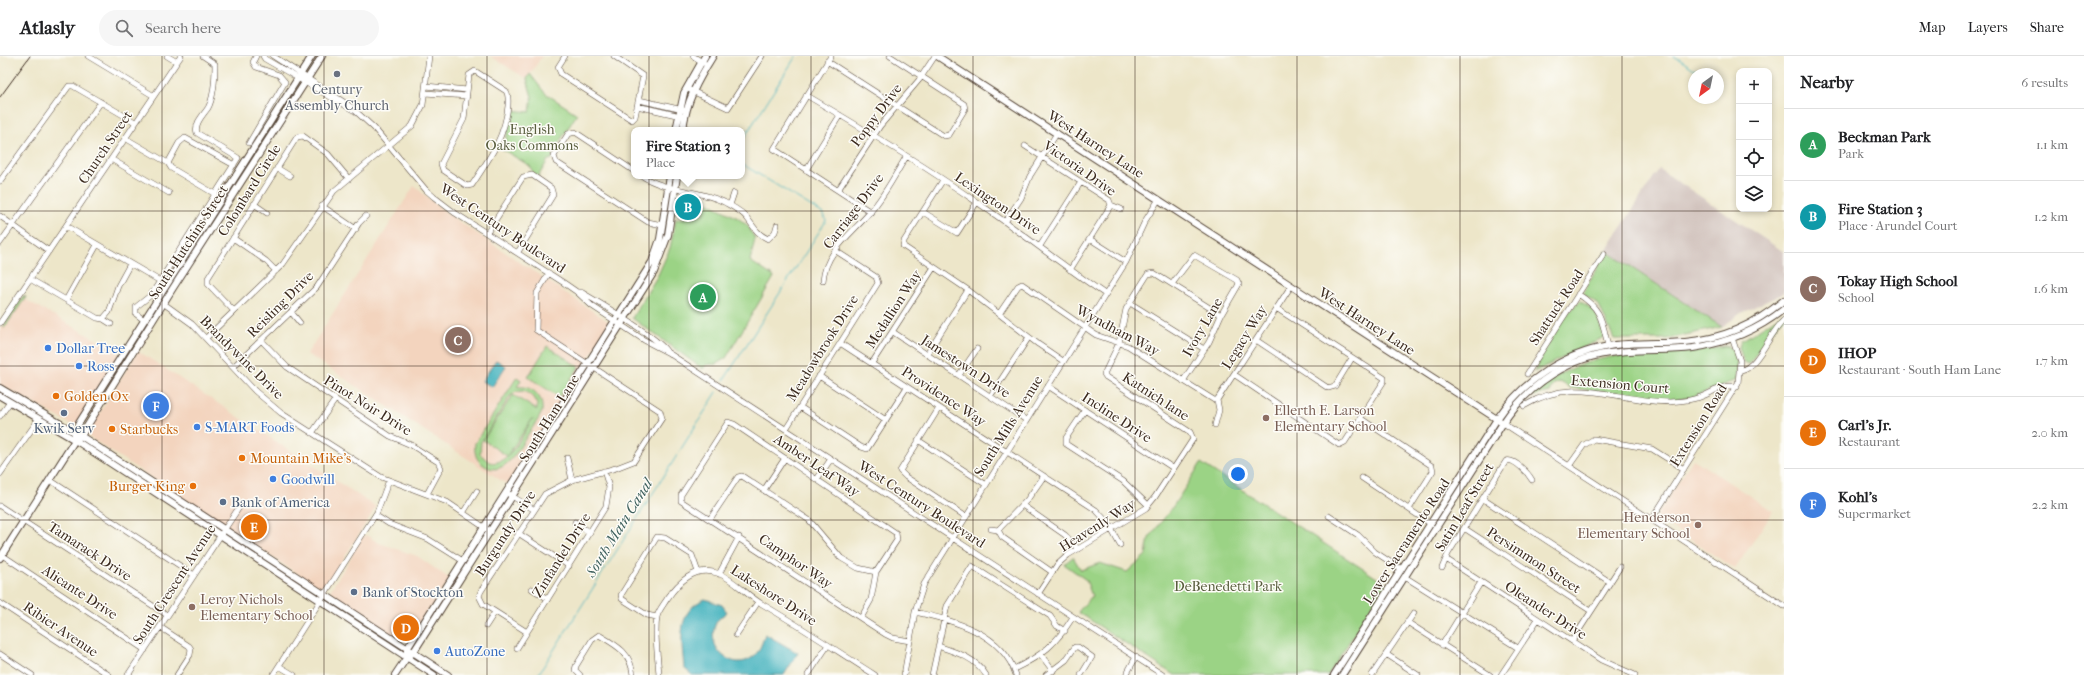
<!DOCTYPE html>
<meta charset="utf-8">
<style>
:root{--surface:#fff;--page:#f6f6f6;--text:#202124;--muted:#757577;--line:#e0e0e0;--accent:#b45309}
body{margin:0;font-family:"IM FELL French Canon",serif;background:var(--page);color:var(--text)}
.controls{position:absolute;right:12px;top:12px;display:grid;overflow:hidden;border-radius:8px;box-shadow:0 2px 6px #0003}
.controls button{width:36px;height:36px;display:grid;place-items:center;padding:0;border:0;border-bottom:1px solid var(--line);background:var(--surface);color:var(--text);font:20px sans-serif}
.compass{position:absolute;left:1688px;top:12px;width:36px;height:36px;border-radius:50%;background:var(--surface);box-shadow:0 2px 6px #0003;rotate:213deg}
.you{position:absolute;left:1238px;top:418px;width:14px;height:14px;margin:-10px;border:3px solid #fff;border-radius:50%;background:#1a73e8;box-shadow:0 0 0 6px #1a73e833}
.badge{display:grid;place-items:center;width:26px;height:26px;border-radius:50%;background:var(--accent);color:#fff;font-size:13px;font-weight:700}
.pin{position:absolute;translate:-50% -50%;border:2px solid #fff;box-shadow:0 1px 4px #0006}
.popup{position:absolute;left:631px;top:71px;width:114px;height:52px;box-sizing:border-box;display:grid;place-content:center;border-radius:8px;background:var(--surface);filter:drop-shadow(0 1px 3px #0005);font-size:13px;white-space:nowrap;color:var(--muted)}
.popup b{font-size:15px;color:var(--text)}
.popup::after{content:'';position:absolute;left:50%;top:100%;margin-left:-8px;border:8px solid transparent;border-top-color:var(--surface)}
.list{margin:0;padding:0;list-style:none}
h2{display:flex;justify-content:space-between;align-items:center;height:52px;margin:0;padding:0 16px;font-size:17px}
h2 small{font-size:13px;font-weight:400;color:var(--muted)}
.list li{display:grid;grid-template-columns:26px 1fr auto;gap:12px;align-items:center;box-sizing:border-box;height:72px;padding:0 16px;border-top:1px solid var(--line)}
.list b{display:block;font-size:15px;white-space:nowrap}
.list p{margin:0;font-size:13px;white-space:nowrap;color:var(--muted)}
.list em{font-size:13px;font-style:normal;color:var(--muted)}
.icon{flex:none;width:22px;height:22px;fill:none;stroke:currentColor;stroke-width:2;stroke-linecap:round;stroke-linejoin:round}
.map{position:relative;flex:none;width:1784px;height:619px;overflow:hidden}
header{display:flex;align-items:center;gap:24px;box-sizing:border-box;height:56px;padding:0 20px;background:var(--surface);border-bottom:1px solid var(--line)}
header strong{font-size:19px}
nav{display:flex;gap:22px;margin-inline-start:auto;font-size:14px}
.search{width:280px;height:36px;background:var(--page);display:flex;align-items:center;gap:10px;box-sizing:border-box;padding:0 14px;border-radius:22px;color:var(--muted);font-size:15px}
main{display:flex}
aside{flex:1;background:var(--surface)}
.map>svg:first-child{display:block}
</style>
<header>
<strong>Atlasly</strong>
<div class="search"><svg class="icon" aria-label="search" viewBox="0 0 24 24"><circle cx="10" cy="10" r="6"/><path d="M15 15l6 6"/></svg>Search here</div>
<nav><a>Map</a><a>Layers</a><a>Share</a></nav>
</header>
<main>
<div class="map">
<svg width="1784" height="619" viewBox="0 0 1784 619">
<rect width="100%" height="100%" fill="#fdfcf7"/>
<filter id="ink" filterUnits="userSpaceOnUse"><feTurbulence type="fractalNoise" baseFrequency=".025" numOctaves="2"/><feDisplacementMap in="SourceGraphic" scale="8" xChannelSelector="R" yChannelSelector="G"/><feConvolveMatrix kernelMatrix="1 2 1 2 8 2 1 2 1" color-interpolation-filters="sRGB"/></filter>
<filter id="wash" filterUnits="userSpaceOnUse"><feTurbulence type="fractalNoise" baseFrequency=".012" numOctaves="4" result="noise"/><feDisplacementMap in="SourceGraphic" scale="16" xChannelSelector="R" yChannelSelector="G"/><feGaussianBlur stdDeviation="0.9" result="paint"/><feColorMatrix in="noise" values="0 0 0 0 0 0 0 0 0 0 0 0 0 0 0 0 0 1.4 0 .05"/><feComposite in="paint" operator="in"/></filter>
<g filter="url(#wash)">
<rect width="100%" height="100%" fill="#ede6c9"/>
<path fill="#f3d4be" d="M490,0H542L527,23Z
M414,130L448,158L609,266V270L508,429L307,298Z
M21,241L121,298L77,368L74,370L0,329V272Z
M138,295L376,451L326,531L321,533L89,381L88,375Z
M1693,403L1773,455L1735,513L1656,461Z
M362,479L364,481L366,479L379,487L417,500L450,523L410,585H401L331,539L330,535L353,498L351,496Z"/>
<path fill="#cfc0ba" d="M1659,113L1784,196V235L1780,239L1741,257L1722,271L1606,195Z"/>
<path fill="#9bd385" stroke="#6b7e52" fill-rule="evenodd" d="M530,18L545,37L577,58L553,96L552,103L548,104L538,121L533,117L530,110L502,93L506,83L512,54L530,56L532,41L527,23Z
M706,146L738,162L748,170L755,183L750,205L774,221L726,302L716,308L706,309L703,313L632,262L658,219L670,192L676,163L694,161L704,157Z
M1606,195L1722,271L1666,283H1614L1599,249L1583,237Z
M23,240L26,241L5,271L3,270Z
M1580,245L1596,256L1604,281L1534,316C1545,294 1561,260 1580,245Z
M1784,257V262L1773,273L1751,305L1748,308L1744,307L1739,291L1741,285Z
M547,290L579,311L559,341L528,321Z
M1725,290C1741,293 1737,312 1736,324L1693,341L1674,344L1571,332L1560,326L1554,328L1550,336L1528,341C1592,285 1648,303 1725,290Z
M517,321L521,324L517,331C532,329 544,340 542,356C538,365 532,372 527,380C518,394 502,426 481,407C475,402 474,394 475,387ZM523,335C533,338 538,344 537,354L513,339L483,384L507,400L533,362C524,376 508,412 489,406L480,398L481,386L510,340L516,336Z
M1201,407L1386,528L1328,619H1174L1078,556L1092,540L1086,524L1064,508L1073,501L1081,514L1100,507L1127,516L1146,499L1149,482L1172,452Z"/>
<path fill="#46b4bf" stroke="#406f6e" d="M496,304L506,310L492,331L482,325Z
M705,543L722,549L727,556C723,559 718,563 716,567C704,592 734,618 754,600C760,595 763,584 765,578L798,597L784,619H692L684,612C682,586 675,555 705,543Z"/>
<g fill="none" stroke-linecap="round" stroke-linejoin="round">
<path stroke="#46b4bf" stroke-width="1" d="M1674,0L1702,18
M742,85L796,0
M724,324L826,165L825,161L822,157L742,108
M538,619L717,336"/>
</g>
</g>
<g filter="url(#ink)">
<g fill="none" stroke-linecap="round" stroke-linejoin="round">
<g stroke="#564638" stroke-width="6">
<path id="minor" d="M88,0L154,40
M167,0L177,6
M263,0L265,3L353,54
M273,0L350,50L374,72L426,134L434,141L455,157L564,227L577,236L592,250L644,284L667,296L1163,619
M565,0L558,11L561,18L632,64L635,61L643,20L614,0
M693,0L707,9
M831,0L774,93L871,156
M827,5L944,80L949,79L965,53L964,48L890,0
M475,15L506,35C509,39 508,44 508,50C505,81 489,103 472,129L467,130L443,114L441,108L464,63L469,19Z
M426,30L467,34
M690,34L728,52L762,0
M425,37L467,40
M806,39C864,73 922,108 978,147C1021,176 1062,209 1105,238
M639,44L683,54
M637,50L685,61
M125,82L168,107
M249,87L285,26L279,19L256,11L253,6L256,0
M1025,90L1109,144L1111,149L1121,153
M111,103L169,137
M168,107L179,87L185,82L234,109
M168,107L171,112L215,138
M277,112L290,120
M806,114L840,59
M634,115L575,76L568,78L554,100L556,106L648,166L662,169
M642,120C667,136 697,133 724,146C731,150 742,155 747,162C754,171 757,178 768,183L775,176L777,169
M943,124L904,185L903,190L968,234L1038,288L1063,305
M0,125L69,30H73L135,66
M838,134L880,70L919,24L935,0
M254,148L267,157
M730,149L734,137
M322,150L356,173
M923,156L957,177L977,146
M0,160L49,195
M1005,166L1021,142L1030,120L1057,77
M66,170L160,225
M487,177L523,121L532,119L551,132L553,139L518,196
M233,182L266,205L276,215
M1090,183L1126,206
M0,187L101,46
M1040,190L1081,126
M1070,214L1111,149
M30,223L97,262L103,263L111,268
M823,225C825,195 854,176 871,155C885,139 895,119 906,101
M1172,228L1194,199L1237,224L1239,228L1221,259L1209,286L1183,325
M577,236H581C598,246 658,281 667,296
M1578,238C1602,253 1602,265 1608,290
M66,244L97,189
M163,247L192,268L255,335L281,357L381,421L447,446L491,476
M1130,247L1204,293
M233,254L208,228V222L297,81L303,80L328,98L349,123
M291,256L300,267
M999,258L1018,230L1022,228L1096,279L1128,290L1214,344H1217
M103,263L109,256L118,230L130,208
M144,264L136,258V251L151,239L238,102L197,77C194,68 203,59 208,52C214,41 215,20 215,8L203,0
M0,267L181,0
M893,276L1026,364
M206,282L283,208L334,135L412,70L423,49L429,0
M261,284L287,311L390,380L411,389L438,406L441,412L427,438
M1256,284L1328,332L1335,330L1352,302
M840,287L1096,454L1108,467L1120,489
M927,298L968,234
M872,307L934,211
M233,311L317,231L359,167L366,160
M1741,314C1758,311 1770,276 1784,264
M1527,318L1604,198
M959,319L977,293
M1235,319L1339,389L1345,386L1384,325V322L1276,252
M819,320L886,364
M1048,330L1173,412
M991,339L1029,281
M1217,344L1291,230
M1524,350C1575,318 1617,346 1670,346C1679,345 1688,345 1697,342C1709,339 1725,326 1737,331
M800,351L861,391L867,393L907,331
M939,352L900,415L906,421L965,460
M1085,354L1066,382V388L1123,425L1148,449
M0,360L10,346
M1360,362L1432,410L1433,415L1409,453
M1503,367L1784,550
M1215,369L1219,354L1217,344
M786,373L878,227L876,221L836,195
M312,377L335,344
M918,384L985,428
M567,402L572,424
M1569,410L1584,389L1594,383L1652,393L1684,413
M0,418L39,363
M1362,422L1431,468
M817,423L831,403
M50,424L194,519
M764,434L785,402
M507,437L533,453
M1483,443L1610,526
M1022,449L1065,479L1078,493
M0,450L167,559
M463,457L477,435
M375,459L389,468L428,483L463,505
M1329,460L1358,479L1375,496L1401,513
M710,463L738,421L742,420L809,464L841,502L858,512L876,516
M1652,463L1738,327L1740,305L1732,282
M575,466L590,477
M1464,472L1591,555
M991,473L998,474
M998,474L1027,444L1044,420
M998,474L1002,481L1052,516
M518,477L569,510
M2,499L145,594
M1446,503L1601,604L1635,619
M1442,512L1448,498L1506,405C1514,402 1528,417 1532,424
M719,518L739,481
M1405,521L1518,592
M532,533L548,543
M1038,538L1057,509L1068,499L1146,452L1155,441L1193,383L1190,376L1106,321L1104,318L1119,287L1126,253L1148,218L1154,217L1221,259
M0,547L109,619
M915,556C954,565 1002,576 1016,619
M657,561L647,559L622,543L621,539L657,481L665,482L692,499L698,516
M861,562L871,544L876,516L897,484L896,477L734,368L728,366L681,439V445L885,578L893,582L910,585
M1407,566L1490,619
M486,570L495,556
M160,571L189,590L191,593L190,599L177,619
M527,576L483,548L479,540L481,535L545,438L572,424L616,412L634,405L662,362L660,355L536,274L537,237L549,217
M736,579L758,546
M1572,585L1620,511
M1442,589L1481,526
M938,590C956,596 976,602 986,619
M517,592L606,450L609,431L604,415
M0,598L32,619
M1386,598L1418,619
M1041,599L1053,615
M279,610L294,619
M1014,613C1043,599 1056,588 1073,561
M128,619L240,450
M273,619L377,456L389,424
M580,619L575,614L576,610L592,584L599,579C618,590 631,597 633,619
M659,619C658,600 654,580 657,561C658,555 664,548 667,543C679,526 694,510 717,517C733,522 746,539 762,548C800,570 837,595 875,619
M808,619L828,589
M904,619L915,556L924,528L1126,206L1145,165L1159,143
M932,619L947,550L972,510L1050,560L1057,570L1065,575
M1046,619L1066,604L1075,591H1078L1092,601L1081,619
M1126,619L1136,601
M1372,619L1414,557
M1501,619L1538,563"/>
</g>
<g stroke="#564638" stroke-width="8">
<path id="major" d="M937,0L1503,367
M676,74L684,37L705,0
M683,74C686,45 698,24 713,0
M0,332L81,380L448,619
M0,340L75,384L434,619
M75,380V376L79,367L312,0
M0,502L75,384L81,380L173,232L322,0
M407,601V593L652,206L660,183L670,120
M395,619L407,601L413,597L654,216L668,179L677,120
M1334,619L1497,363C1523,325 1563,298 1609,290C1634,286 1660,288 1685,286C1722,283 1756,268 1784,244
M1342,619L1503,367C1529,328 1570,300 1618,296C1643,293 1668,295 1693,292C1726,287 1758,274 1784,253"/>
</g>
<use href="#minor" stroke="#fff" stroke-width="5"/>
<use href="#major" stroke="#fff" stroke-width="6"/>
<path stroke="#3b2a1e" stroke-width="1" d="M0,41L30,0"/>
</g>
</g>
<path fill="none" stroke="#3b2a1e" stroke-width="1" stroke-opacity="0.55" d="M162,0V619M324,0V619M487,0V619M649,0V619M811,0V619M973,0V619M1135,0V619M1297,0V619M1460,0V619M1622,0V619M0,155H1784M0,310H1784M0,464H1784"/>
<circle fill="#6b7280" stroke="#fdfcf7" stroke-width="1.5" cx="337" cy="18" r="4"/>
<g fill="#3f7fe0" stroke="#fdfcf7" stroke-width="1.5">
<circle cx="48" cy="292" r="4"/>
<circle cx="79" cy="310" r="4"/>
<circle cx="197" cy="371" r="4"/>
<circle cx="273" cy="423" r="4"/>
<circle cx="437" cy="595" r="4"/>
</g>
<g fill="#e8710a" stroke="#fdfcf7" stroke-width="1.5">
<circle cx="56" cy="340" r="4"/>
<circle cx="112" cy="373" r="4"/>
<circle cx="242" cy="402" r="4"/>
<circle cx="193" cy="430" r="4"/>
</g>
<g fill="#5c6f8a" stroke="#fdfcf7" stroke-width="1.5">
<circle cx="64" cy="357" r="4"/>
<circle cx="223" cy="446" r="4"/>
<circle cx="354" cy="536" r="4"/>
</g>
<g fill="#8d6e63" stroke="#fdfcf7" stroke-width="1.5">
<circle cx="1266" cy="362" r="4"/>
<circle cx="1698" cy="469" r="4"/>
<circle cx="192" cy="551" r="4"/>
</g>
<g text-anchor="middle" stroke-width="3" stroke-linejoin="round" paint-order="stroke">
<g font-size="14" fill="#5b616d" stroke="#fdfcf7">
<text x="337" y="38">Century<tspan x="337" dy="16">Assembly Church</tspan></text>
</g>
<g font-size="14" fill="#3b2a1e" stroke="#fdfcf7">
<text transform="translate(876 59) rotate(-53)" y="5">Poppy Drive</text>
<text transform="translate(1096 88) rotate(33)" y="5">West Harney Lane</text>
<text transform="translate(105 91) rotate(-56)" y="5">Church Street</text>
<text transform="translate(1080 112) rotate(35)" y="5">Victoria Drive</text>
<text transform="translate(249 134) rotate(-58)" y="5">Colombard Circle</text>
<text transform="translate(998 147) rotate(34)" y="5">Lexington Drive</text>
<text transform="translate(853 155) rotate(-53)" y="5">Carriage Drive</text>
<text transform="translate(503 172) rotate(34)" y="5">West Century Boulevard</text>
<text transform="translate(188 186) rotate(-57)" y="5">South Hutchins Street</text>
<text transform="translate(280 248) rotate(-45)" y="5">Reisling Drive</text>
<text transform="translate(1556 251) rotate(-57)" y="5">Shattuck Road</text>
<text transform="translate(893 253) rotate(-57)" y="5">Medallion Way</text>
<text transform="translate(1367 265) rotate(33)" y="5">West Harney Lane</text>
<text transform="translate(1202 271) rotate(-60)" y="5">Ivory Lane</text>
<text transform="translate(1118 274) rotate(28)" y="5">Wyndham Way</text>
<text transform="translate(1244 281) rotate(-58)" y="5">Legacy Way</text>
<text transform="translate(822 292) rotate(-58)" y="5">Meadowbrook Drive</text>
<text transform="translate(242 301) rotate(45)" y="5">Brandywine Drive</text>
<text transform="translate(966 310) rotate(33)" y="5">Jamestown Drive</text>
<text transform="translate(1620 328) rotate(5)" y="5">Extension Court</text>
<text transform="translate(944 340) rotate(33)" y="5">Providence Way</text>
<text transform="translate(1156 340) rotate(33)" y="5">Katnich lane</text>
<text transform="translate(368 349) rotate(32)" y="5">Pinot Noir Drive</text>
<text transform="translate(1117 361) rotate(33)" y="5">Incline Drive</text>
<text transform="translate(549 362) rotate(-58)" y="5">South Ham Lane</text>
<text transform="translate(1698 369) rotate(-58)" y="5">Extension Road</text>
<text transform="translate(1008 370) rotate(-58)" y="5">South Mills Avenue</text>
<text transform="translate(817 409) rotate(34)" y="5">Amber Leaf Way</text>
<text transform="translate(922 448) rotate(33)" y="5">West Century Boulevard</text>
<text transform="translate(1464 451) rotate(-59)" y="5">Satin Leaf Street</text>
<text transform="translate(1097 469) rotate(-32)" y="5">Heavenly Way</text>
<text transform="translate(505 477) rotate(-57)" y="5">Burgundy Drive</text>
<text transform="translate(1406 485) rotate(-57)" y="5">Lower Sacramento Road</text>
<text transform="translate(90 495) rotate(33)" y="5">Tamarack Drive</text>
<text transform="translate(561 499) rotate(-58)" y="5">Zinfandel Drive</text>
<text transform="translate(1534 504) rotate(33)" y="5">Persimmon Street</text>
<text transform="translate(796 505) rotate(34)" y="5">Camphor Way</text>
<text transform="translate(174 528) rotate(-57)" y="5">South Crescent Avenue</text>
<text transform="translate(80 536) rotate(33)" y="5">Alicante Drive</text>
<text transform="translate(774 539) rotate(33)" y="5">Lakeshore Drive</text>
<text transform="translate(1546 554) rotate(33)" y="5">Oleander Drive</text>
<text transform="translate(61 573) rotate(34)" y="5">Ribier Avenue</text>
</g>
<g font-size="14" fill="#585d3d" stroke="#fdfcf7">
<text x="532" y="78">English<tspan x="532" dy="16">Oaks Commons</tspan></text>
<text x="1228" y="535">DeBenedetti Park</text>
</g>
<g font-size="14" fill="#366cbe" stroke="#fdfcf7" text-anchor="start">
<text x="56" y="297">Dollar Tree</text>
<text x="87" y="315">Ross</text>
<text x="205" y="376">S-MART Foods</text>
<text x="281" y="428">Goodwill</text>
<text x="445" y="600">AutoZone</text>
</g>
<g font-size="14" fill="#c56008" stroke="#fdfcf7" text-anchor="start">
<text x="64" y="345">Golden Ox</text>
<text x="120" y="378">Starbucks</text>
<text x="250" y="407">Mountain Mike's</text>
<text x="185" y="435" text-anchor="end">Burger King</text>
</g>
<g font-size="14" fill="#785e54" stroke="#fdfcf7" text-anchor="start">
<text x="1274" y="359">Ellerth E. Larson<tspan x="1274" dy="16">Elementary School</tspan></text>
<text x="1690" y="466" text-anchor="end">Henderson<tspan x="1690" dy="16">Elementary School</tspan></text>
<text x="200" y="548">Leroy Nichols<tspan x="200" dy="16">Elementary School</tspan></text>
</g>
<g font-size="14" fill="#4e5e75" stroke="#fdfcf7" text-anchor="start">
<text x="64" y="377" text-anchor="middle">Kwik Serv</text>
<text x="231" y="451">Bank of America</text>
<text x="362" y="541">Bank of Stockton</text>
</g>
<g font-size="15" font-style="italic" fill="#3f615e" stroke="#fdfcf7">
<text transform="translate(619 472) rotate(-58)" y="5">South Main Canal</text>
</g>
</g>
</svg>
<div class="controls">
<button>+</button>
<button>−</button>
<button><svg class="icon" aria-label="locate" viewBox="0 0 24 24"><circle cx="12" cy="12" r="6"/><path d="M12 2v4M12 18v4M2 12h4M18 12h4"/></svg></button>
<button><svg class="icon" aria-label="layers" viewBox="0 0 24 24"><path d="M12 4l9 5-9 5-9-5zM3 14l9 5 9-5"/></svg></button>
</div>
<svg class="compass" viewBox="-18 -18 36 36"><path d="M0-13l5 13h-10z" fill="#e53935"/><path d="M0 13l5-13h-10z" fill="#757577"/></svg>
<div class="you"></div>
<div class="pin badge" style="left:703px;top:241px;background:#2e9e5b">A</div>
<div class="pin badge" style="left:688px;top:151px;background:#0f9aa8">B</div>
<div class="popup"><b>Fire Station 3</b>Place</div>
<div class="pin badge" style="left:458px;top:284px;background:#8d6e63">C</div>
<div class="pin badge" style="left:406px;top:572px;background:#e8710a">D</div>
<div class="pin badge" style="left:254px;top:471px;background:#e8710a">E</div>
<div class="pin badge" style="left:156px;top:350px;background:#3f7fe0">F</div>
</div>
<aside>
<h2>Nearby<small>6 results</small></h2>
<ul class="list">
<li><span class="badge" style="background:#2e9e5b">A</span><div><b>Beckman Park</b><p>Park</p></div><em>1.1 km</em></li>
<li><span class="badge" style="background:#0f9aa8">B</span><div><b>Fire Station 3</b><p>Place · Arundel Court</p></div><em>1.2 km</em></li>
<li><span class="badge" style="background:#8d6e63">C</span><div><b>Tokay High School</b><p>School</p></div><em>1.6 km</em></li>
<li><span class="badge" style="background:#e8710a">D</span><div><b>IHOP</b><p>Restaurant · South Ham Lane</p></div><em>1.7 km</em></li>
<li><span class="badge" style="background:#e8710a">E</span><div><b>Carl's Jr.</b><p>Restaurant</p></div><em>2.0 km</em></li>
<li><span class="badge" style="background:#3f7fe0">F</span><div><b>Kohl's</b><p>Supermarket</p></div><em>2.2 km</em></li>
</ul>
</aside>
</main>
